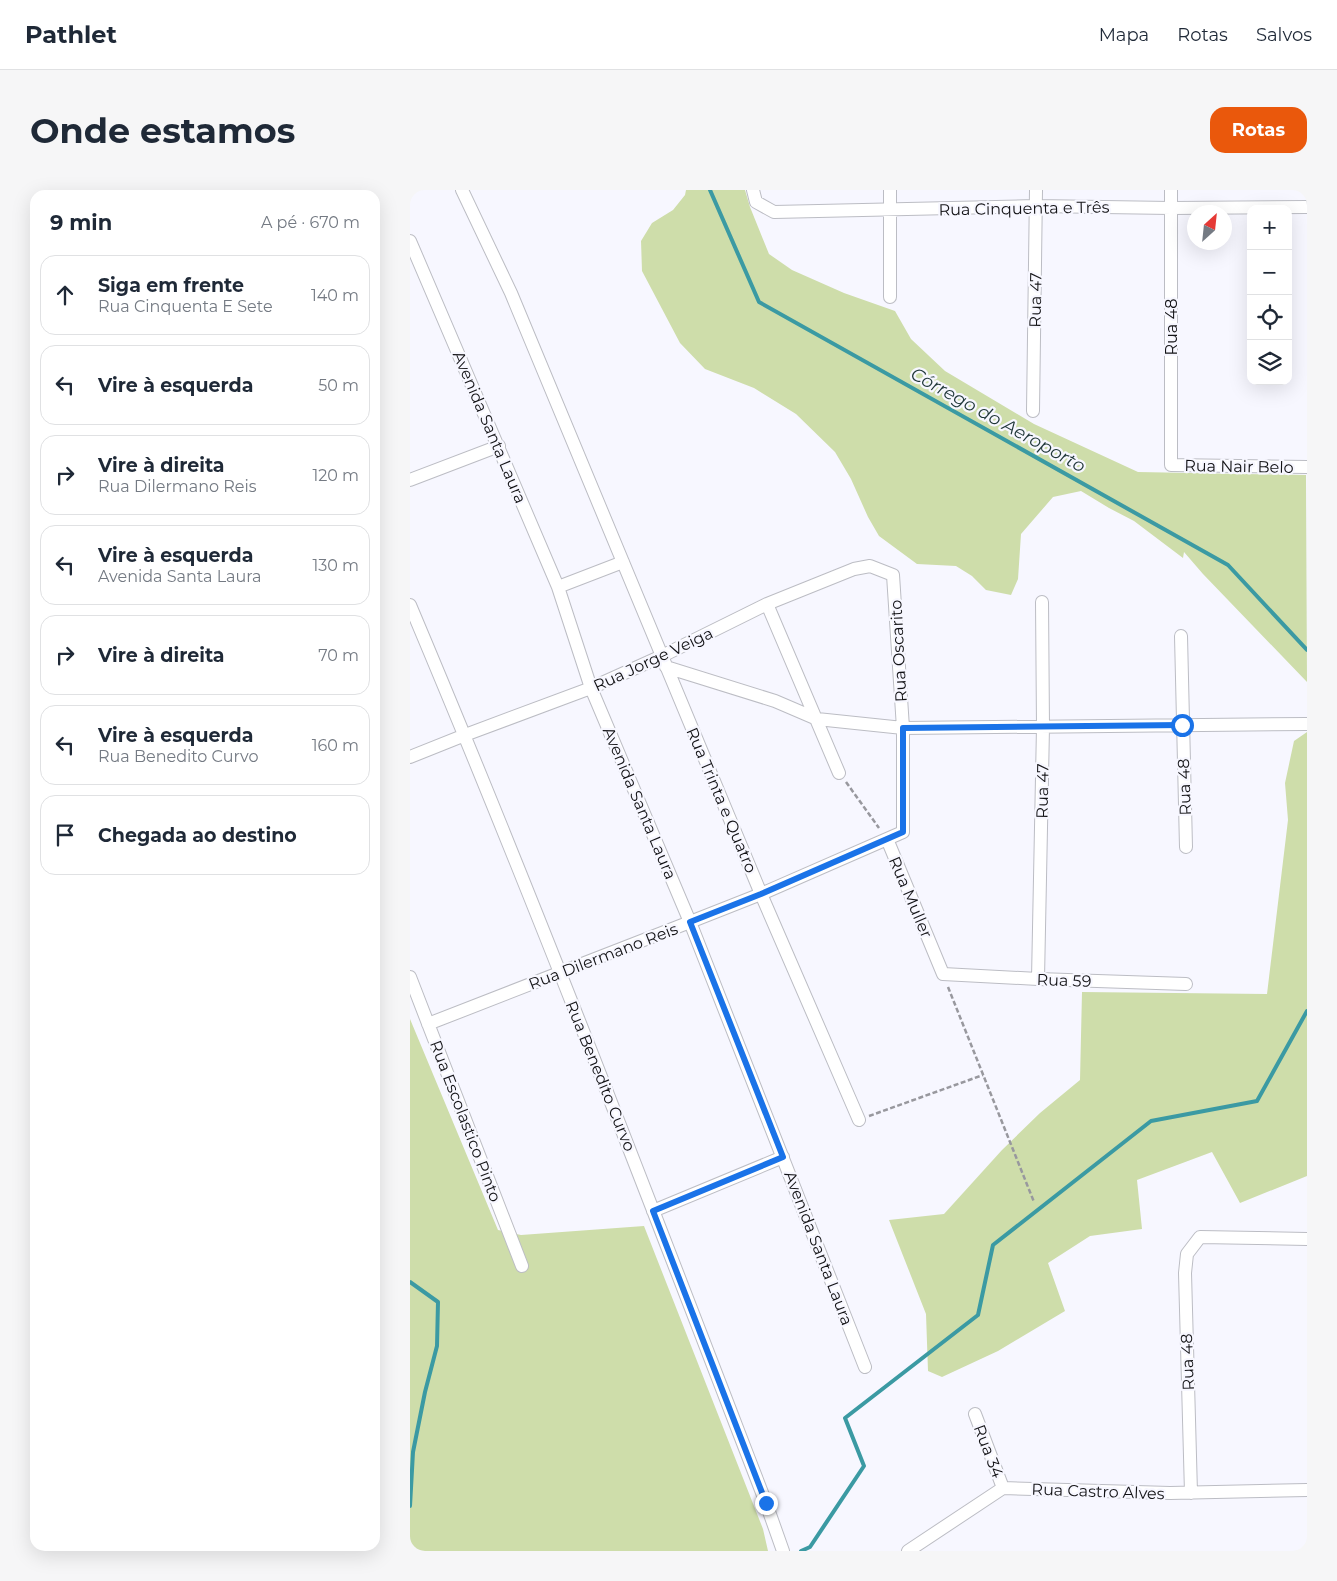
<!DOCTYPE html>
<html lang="pt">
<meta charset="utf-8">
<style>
:root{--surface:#fff;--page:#f6f6f7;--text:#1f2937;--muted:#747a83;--line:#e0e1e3;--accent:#ea580c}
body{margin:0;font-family:Montserrat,sans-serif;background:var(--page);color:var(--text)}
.controls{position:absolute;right:15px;top:15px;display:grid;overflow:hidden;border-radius:10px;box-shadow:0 5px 20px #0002}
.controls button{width:45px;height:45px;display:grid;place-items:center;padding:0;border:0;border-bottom:1px solid var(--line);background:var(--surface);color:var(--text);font:25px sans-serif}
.compass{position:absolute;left:777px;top:15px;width:45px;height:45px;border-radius:50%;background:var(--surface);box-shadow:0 5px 20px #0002;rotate:27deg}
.stop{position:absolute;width:15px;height:15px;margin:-11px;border:4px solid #1a73e8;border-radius:50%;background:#fff}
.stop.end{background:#1a73e8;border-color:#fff;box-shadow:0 1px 5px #0008}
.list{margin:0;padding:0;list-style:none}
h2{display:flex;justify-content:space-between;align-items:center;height:65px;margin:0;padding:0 20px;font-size:21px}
h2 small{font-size:16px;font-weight:400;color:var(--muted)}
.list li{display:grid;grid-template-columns:32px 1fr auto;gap:15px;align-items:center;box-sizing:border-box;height:80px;margin:0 10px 10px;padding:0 10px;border:1px solid var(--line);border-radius:15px}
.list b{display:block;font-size:19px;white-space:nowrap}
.list p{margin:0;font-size:16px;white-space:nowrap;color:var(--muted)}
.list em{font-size:16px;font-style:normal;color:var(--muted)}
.icon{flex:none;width:28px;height:28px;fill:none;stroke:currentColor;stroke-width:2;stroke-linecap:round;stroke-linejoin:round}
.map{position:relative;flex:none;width:897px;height:1361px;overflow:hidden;border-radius:15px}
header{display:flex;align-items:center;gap:30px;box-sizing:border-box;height:70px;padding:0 25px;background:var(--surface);border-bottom:1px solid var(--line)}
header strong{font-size:24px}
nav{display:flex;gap:28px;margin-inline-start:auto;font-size:18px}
.intro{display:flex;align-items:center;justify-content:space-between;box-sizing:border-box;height:120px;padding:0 30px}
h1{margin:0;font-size:35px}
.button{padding:12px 22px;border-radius:15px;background:var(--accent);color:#fff;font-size:18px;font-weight:700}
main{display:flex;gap:30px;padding:0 30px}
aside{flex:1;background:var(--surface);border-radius:15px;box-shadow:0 5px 20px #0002}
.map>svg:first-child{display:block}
</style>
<header>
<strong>Pathlet</strong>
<nav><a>Mapa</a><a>Rotas</a><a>Salvos</a></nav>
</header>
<div class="intro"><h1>Onde estamos</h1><a class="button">Rotas</a></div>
<main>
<aside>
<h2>9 min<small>A pé · 670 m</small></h2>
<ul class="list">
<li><svg class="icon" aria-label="ahead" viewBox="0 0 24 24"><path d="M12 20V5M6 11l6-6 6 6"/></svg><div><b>Siga em frente</b><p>Rua Cinquenta E Sete</p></div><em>140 m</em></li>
<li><svg class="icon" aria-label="left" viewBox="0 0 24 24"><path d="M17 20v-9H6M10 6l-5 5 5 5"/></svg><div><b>Vire à esquerda</b></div><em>50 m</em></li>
<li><svg class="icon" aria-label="right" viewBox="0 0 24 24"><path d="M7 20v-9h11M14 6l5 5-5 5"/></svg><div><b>Vire à direita</b><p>Rua Dilermano Reis</p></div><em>120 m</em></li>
<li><svg class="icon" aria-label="left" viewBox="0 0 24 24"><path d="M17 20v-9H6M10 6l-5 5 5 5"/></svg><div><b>Vire à esquerda</b><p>Avenida Santa Laura</p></div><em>130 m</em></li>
<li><svg class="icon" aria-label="right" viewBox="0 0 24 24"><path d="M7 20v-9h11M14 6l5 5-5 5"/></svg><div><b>Vire à direita</b></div><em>70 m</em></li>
<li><svg class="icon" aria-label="left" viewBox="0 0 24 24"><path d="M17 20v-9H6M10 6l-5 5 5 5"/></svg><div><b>Vire à esquerda</b><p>Rua Benedito Curvo</p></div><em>160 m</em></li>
<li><svg class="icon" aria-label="arrive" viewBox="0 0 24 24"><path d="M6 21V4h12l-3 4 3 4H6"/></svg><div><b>Chegada ao destino</b></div></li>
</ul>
</aside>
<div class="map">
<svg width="897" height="1361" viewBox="0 0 897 1361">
<rect width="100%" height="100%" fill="#f7f7ff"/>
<path fill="#ceddaa" d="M276,0H335L340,17L359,64L382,80L434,103L485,121L501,149L535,181L624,234L728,282L896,285L897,492L793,384L774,362L773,368L724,331L699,318L671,301L643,307L611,344L608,389L601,405L576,400L562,386L546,376L507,374L469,346L458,327L441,289L425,262L386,224L344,198L295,179L270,153L232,81L231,51L242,33L263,20L275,5Z
M897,542V986L830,1013L802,962L727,990L732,1039L680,1046L638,1073L655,1121L588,1161L532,1187L518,1181L516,1124L479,1030L534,1024L592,960L630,923L670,890L672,802L857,804L878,630L875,593L884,551Z
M0,829L88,1040L111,1045L234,1036L353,1339L358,1361H0Z"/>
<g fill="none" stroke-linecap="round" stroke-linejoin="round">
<path stroke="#3b9aa3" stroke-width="4" d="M300,0L349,112L818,375L897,460
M0,1092L28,1112L27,1156L15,1202L3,1262L0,1316
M391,1361L400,1357L454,1276L435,1228L568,1125L583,1055L741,931L847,911L897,821"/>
<g stroke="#bcbdc4" stroke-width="14">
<path id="minor" d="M52,0L101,103L351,704L449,930
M343,0L346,12L364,22L626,16L761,18L897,17
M480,0V107
M761,0V275L897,277
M0,51L148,397L181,498L280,732L455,1177
M623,221L626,0
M0,290L89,256
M148,397L213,372
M357,414L429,583
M0,415C125,711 240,1012 356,1313L373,1361
M771,446L776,657
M256,477L365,511L407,529L493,538L897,534
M0,567L55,545L181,498L252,466L357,414L444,379L460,376L483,385L493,538V642L351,704L280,732L18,834
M477,649L533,784L628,789L776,794
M0,787L112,1076
M628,789L633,537L632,412
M243,1021L373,967
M565,1224L593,1298
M781,1303L775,1083L777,1064L790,1047L897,1049
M498,1361L593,1298L760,1303L897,1300"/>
</g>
<path stroke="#98989e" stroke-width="2.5" stroke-dasharray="5 2.5" stroke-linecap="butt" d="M436,592L469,638
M538,797L624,1012
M459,926L573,885"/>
<use href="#minor" stroke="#fff" stroke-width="12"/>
</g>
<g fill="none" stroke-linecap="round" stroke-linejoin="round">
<path stroke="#1a73e8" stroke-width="6" d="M356,1313L243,1021L373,967L280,732L351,704L493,642V538L772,535"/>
</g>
<g text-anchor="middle" stroke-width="4.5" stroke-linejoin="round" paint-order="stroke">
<g font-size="16" fill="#121215" stroke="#f7f7ff">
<text transform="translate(614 18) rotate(-1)" y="6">Rua Cinquenta e Três</text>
<text transform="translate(625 110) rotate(-89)" y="6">Rua 47</text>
<text transform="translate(761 137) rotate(-90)" y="6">Rua 48</text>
<text transform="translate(80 237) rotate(67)" y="6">Avenida Santa Laura</text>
<text transform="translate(829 276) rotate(1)" y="6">Rua Nair Belo</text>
<text transform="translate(488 461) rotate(-93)" y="6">Rua Oscarito</text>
<text transform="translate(243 469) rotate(-25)" y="6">Rua Jorge Veiga</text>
<text transform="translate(774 597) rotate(-92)" y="6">Rua 48</text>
<text transform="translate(632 601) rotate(-89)" y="6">Rua 47</text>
<text transform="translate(312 610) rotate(67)" y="6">Rua Trinta e Quatro</text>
<text transform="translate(230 613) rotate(67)" y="6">Avenida Santa Laura</text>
<text transform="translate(501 707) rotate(67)" y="6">Rua Muller</text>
<text transform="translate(193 766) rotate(-21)" y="6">Rua Dilermano Reis</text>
<text transform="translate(654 790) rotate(2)" y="6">Rua 59</text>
<text transform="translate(191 886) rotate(68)" y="6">Rua Benedito Curvo</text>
<text transform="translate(56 931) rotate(69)" y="6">Rua Escolastico Pinto</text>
<text transform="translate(409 1058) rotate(69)" y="6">Avenida Santa Laura</text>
<text transform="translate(777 1172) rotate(-92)" y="6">Rua 48</text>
<text transform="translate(579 1261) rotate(69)" y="6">Rua 34</text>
<text transform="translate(688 1301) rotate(2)" y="6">Rua Castro Alves</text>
</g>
<g font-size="18" font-style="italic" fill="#1f3638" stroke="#f7f7ff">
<text transform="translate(588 230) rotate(29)" y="6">Córrego do Aeroporto</text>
</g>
</g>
</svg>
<div class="controls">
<button>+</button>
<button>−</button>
<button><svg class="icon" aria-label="locate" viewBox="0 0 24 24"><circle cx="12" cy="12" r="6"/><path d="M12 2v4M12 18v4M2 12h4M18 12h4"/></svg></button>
<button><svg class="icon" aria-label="layers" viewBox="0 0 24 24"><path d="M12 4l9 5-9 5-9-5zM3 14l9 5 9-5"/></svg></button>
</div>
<svg class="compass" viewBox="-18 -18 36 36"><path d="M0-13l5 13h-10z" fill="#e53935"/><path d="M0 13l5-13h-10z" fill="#747a83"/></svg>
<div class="stop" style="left:772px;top:535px"></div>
<div class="stop end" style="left:356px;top:1313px"></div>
</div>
</main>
